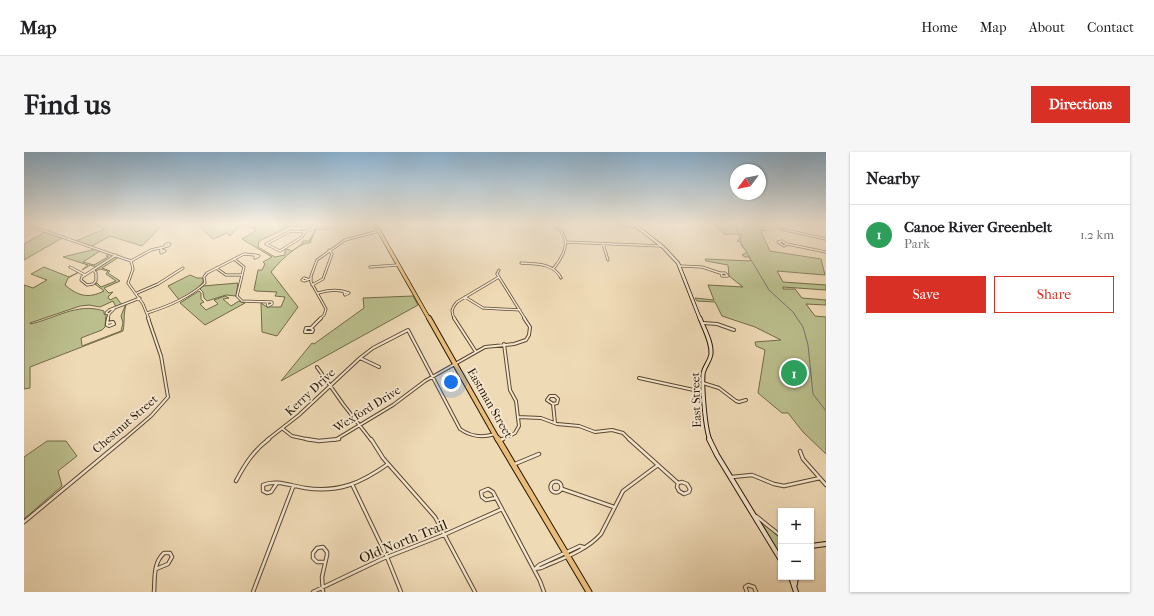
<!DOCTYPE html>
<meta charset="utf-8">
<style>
:root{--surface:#fff;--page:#f6f6f6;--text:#202124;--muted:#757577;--line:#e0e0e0;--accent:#d93025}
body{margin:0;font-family:"IM FELL French Canon",serif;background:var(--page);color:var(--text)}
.controls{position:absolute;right:12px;bottom:12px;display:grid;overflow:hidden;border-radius:0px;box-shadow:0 1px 3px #0004}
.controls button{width:36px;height:36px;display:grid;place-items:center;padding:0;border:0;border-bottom:1px solid var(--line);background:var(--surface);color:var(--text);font:20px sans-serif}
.compass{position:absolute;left:706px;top:12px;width:36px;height:36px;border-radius:50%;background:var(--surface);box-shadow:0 1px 3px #0004;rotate:238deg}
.you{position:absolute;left:427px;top:230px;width:14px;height:14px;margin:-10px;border:3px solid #fff;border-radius:50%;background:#1a73e8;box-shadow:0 0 0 6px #1a73e833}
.badge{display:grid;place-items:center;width:26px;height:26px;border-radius:50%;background:var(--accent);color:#fff;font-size:13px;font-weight:700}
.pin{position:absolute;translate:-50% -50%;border:2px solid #fff;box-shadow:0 1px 4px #0006}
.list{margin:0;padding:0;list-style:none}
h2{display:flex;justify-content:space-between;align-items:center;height:52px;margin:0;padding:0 16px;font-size:17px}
h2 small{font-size:13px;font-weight:400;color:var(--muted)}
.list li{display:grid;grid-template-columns:26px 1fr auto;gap:12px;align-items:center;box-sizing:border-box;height:60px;padding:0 16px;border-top:1px solid var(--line)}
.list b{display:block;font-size:15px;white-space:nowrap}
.list p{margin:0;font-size:13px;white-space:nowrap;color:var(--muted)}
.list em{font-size:13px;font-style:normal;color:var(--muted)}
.actions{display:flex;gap:8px;padding:12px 16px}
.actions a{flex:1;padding:9px 0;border:1px solid var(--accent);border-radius:0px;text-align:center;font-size:14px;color:var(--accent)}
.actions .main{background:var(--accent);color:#fff}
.map{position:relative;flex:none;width:802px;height:440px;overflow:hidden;border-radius:0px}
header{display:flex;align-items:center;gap:24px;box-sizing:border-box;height:56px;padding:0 20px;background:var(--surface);border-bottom:1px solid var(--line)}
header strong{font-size:19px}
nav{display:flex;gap:22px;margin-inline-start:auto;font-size:14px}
.intro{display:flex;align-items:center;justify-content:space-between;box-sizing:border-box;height:96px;padding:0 24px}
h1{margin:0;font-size:28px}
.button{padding:10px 18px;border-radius:0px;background:var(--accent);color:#fff;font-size:14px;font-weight:700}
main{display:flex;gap:24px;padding:0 24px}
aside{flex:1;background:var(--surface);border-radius:0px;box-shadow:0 1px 3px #0004}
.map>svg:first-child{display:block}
</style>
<header>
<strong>Map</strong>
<nav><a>Home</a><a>Map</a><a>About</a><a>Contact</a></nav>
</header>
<div class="intro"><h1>Find us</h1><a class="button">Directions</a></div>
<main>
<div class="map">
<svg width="802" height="440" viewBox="0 0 802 440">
<rect width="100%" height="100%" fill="#efdab6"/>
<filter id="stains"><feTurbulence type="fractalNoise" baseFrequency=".005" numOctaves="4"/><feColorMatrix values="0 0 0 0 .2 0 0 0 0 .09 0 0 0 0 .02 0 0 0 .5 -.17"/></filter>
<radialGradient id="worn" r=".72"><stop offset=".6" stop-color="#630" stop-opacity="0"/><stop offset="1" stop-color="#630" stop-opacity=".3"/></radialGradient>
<path fill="#bbbf8d" stroke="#726a47" d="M71,72H143L139,73L118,94L86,84L68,94L52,89L80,77Z
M173,72H217L206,84L203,81L189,87Z
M219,72H289C287,78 283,80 277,79L278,75L267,74L235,89L234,95L251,105L261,103V98L263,97L268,99L278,92L279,89H285L292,77L286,91C275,90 255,110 247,120L274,155L253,184L238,180L237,151L243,155H257L261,145L251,144L253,140L232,139L230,138L234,118H238L241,112L239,110L248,105L218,87L233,78Z
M690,72H712V75L713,72H737L741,79L736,78L746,99L797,107L801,123L753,119L759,130L802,133V138L759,135V137H771L778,146L802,148V153L782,152L791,164L802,165V302L779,280L764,261H758L734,241L741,198L732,194L731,190L757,188L731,175L698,164L691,150L673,149L671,146L690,148L684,133L719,135L705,124L704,113L682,109L681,107L727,109L725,105H721L718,103L723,100L717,93V90L713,89L717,86V82H700Z
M21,80L38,86L0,108V92Z
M72,97L76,99L59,110L70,113L84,105L82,104L85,102L90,104L72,115L66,113L58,118L64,113L39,105Z
M91,105H95L78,116L86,119L84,121L96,129L80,136L85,141L89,140L84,145L86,148L92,145L98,153L92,155L89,149L76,155L65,153L56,154L6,171V172C31,167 53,150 80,159V162L82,163L81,175L78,178L57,186L58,194L97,179L99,171L97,164L101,154L102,153C99,163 101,169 99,179L6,215V236L0,237V133L9,136L23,128L7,122L20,115L45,125L55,120L44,126L41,133C54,144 64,147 80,139L71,132L73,131L77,135L92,129L82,122L84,119L76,117L72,119L71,118Z
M166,123L173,126H179V130L172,139L156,149L144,134Z
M214,131L212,144L202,143L183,149L180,146L179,140L176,137L179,134Z
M175,139L177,141V147L180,150L176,152L182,158L194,152L190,148L201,144L205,146L199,147L207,154L215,149L221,151L181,173L156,151Z
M389,144L394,153L257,229L288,191L290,192L340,156L339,146Z
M23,289H42L53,304L34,319L38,334L0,367V305Z
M736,370H738L757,387V405Z"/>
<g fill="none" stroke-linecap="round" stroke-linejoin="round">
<path stroke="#717771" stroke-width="1" d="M713,72L714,73L712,74L717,91L745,138L769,160L779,175L784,193L789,242L802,259"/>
<g stroke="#5a472e" stroke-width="3">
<path id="street-far2" d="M1,72L107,109L109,117L104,131L119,152L125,167
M529,72C532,76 538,79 540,84C545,95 536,109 529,117
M290,76H307L315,72
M290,76L291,72
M757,77L802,87
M267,79L281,80L278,85L256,99L242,92Z
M281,80L290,76
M758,89L763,92L760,94L754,90Z
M541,90L637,94
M579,92L584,108
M763,92L802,100
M137,96V101L141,99L138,98
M231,103L235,104L231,106Z
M210,107L220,115L213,144L218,149L248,150V152L244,154L243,150
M107,109L127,98L144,94L146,92H142L141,94
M497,111C512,112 530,111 537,126
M656,114L678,115L696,121
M46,115L61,123
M346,115L374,113
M192,116L202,123H218
M69,118L72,121V129L69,132L63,133L57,128L58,125L92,103
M475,118L473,122L501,167
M697,121H701L704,124H698Z
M283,127L280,126L278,128L280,129L286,127
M288,133L299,127L308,102L305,98
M113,141L134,132L159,116
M294,141C304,138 315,137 325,141L321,143L320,140
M441,145L459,156L496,158
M90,157L85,162L82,161L85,158L116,146
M123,161C145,154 164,146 181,131L180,125L183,121L220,102L231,103
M84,167L85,162
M296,167L300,163L302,157L287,130V124L293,108L321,88L355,79
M431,167C426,160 428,156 433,150L475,125"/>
</g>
<g stroke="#5a472e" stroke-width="4">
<path id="street-far1" d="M430,166L452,200
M89,170L90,172L85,174L83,173V171Z
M83,171L84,166
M679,171L693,172L710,178
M282,176H287L289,178L288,180H281Z
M287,176L297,166
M336,206L355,215
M293,215L319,252L347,288
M615,226L679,240
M679,231L695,236L712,249L715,250L722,248
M526,244H531L534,247L533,251L529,252L523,248Z
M529,252L531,271
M494,265L517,266L533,272L555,274L571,280L588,278L599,281L606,288
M259,277L268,284L287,288
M99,288L127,264L144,245L137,204L124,166
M243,288L275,263L336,206L349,196L384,178L436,277C447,285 458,286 471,282
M311,288L369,253L401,229L461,195L490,192L502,188L505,183L506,175L500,166
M477,288L491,281L495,274L492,249L486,238L480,192"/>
</g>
<g stroke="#5a472e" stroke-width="4.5">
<path id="street" d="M282,287L295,289L315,287
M347,287L359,306L411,365L451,440
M605,287L654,331
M476,288L479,287
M776,299L779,307L802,333
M491,312L515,302
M708,325L728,323L750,332L760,334L796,326
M212,329C221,312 230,298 245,287
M526.5 335a5.5 5.5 0 1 1 11 0a5.5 5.5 0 1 1-11 0Z
M658,330L663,332L666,337L665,340L660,342L655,339L653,335L654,331Z
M253,331L247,340L243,341L239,339V333C252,327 267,334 281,336C315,341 337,331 364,312
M328,332L363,405L377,440
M538,337L590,355
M472,346L462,348L458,345L457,340L464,337L469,340L516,429L520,440
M732,364L757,384
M0,370L100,287
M510,417L517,416C537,407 562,399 577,382L599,339L634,313
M511,417L515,413L556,394L559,395
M130,440C131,426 129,411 140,401H146L148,405L144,412L132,417
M229,440L269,335
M289,440L358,407L422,382L478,357
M299,440L298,425L303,403V400L299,395L293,396L289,401V406L293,410H301
M723,440L721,435L724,433L730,435L732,440"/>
</g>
<g stroke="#281601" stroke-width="4">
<path id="secondary-far2" d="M597,72L612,74
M612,72V74L639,95L654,111L676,167"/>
</g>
<g stroke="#281601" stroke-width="5">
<path id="secondary-far1" d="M676,166C680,177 688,190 687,202C686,209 680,215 679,222C678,235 681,277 686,288"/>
</g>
<g stroke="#281601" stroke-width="6">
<path id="secondary" d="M685,287L693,303L757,408
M787,394L802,392
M767,425L772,440
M771,432L772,425"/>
</g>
<g stroke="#281601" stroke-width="4.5">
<path id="primary-far2" d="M351,72L405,167"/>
</g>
<g stroke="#281601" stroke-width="6">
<path id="primary-far1" d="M405,166L474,288"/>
</g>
<g stroke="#281601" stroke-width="7">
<path id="primary" d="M474,287L565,440"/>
</g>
<use href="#street-far2" stroke="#f5e7d0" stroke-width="1.5"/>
<use href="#street-far1" stroke="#f5e7d0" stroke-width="2"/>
<use href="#street" stroke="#f5e7d0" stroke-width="2.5"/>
<use href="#secondary-far2" stroke="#f5e7d0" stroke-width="2.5"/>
<use href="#secondary-far1" stroke="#f5e7d0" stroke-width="3"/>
<use href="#secondary" stroke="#f5e7d0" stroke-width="4"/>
<use href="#primary-far2" stroke="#e8bd7b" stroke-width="3"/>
<use href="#primary-far1" stroke="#e8bd7b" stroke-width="4"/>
<use href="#primary" stroke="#e8bd7b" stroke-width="5"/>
</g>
<linearGradient id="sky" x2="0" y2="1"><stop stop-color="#8bb5d6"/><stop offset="0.54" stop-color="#f8eede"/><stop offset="1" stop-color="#f8eede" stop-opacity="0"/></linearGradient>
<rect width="802" height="133" fill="url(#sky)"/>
<g text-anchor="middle" stroke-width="3.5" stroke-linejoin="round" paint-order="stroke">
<g font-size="12" fill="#281601" stroke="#f5e7d0">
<text transform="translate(286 240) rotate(-43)" y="4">Kerry Drive</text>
<text transform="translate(672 248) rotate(-92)" y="4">East Street</text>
<text transform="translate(466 251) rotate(60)" y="4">Eastman Street</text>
<text transform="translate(343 257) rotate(-32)" y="4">Wexford Drive</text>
<text transform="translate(101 272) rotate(-41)" y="4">Chestnut Street</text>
</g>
<g font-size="14" fill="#281601" stroke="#f5e7d0">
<text transform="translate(379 389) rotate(-22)" y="5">Old North Trail</text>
</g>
</g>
<rect width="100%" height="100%" filter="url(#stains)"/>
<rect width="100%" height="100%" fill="url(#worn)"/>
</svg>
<div class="controls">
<button>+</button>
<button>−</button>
</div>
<svg class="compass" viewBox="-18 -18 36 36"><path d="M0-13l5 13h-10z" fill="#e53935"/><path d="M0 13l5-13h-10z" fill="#757577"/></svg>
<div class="you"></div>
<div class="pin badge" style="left:770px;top:221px;background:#2e9e5b">1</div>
</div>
<aside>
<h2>Nearby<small></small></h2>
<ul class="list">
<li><span class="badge" style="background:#2e9e5b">1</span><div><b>Canoe River Greenbelt</b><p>Park</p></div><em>1.2 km</em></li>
</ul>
<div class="actions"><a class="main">Save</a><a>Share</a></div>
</aside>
</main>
